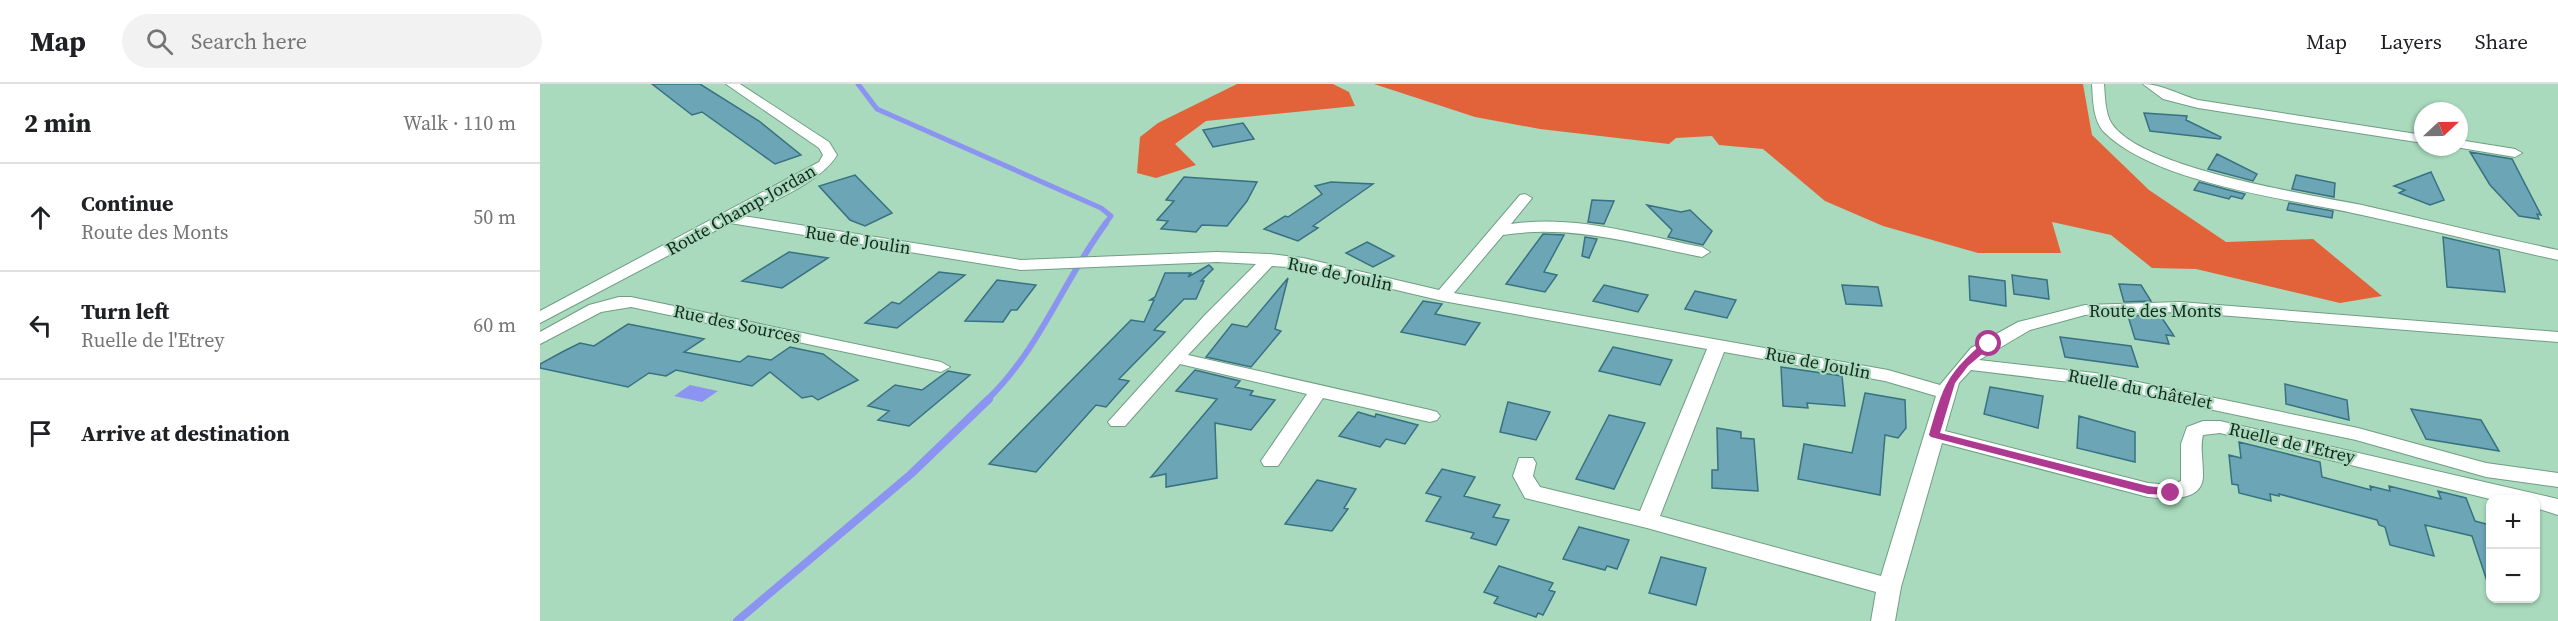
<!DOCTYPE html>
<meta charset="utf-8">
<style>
:root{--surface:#fff;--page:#f2f2f2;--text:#202124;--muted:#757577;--line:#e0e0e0}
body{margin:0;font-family:"Source Serif 4",serif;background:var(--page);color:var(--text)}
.controls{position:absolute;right:18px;bottom:18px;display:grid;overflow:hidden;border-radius:12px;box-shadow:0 2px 4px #0004}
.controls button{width:54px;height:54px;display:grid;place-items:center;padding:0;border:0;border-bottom:2px solid var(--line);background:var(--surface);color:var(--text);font:30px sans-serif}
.compass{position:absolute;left:1874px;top:18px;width:54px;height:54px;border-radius:50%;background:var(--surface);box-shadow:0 2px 4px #0004;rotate:68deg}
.stop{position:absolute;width:18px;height:18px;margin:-14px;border:4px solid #ad3991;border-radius:50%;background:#fff}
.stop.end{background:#ad3991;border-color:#fff;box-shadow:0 2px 6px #0008}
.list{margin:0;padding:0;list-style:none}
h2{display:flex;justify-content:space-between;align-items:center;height:78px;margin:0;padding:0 24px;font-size:26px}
h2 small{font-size:20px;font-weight:400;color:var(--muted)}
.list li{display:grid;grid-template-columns:39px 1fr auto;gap:18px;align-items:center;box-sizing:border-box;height:108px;padding:0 24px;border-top:2px solid var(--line)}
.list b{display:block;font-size:22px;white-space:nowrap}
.list p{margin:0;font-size:20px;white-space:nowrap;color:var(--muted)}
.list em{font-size:20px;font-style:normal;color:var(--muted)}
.icon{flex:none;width:33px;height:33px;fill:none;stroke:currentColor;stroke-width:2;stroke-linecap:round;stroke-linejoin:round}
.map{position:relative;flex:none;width:2018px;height:537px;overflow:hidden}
header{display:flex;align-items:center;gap:36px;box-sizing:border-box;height:84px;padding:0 30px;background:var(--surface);border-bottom:2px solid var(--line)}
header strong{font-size:28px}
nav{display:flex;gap:33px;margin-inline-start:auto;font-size:21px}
.search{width:420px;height:54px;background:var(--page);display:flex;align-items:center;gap:15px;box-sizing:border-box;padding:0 21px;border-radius:33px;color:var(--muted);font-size:22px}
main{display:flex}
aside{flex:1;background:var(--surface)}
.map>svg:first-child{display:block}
</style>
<header>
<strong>Map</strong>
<div class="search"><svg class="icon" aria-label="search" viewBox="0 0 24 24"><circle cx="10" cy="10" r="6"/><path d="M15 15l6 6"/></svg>Search here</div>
<nav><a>Map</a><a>Layers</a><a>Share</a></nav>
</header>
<main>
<aside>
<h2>2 min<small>Walk · 110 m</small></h2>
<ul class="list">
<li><svg class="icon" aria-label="ahead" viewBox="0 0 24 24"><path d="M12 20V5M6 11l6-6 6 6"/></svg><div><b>Continue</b><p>Route des Monts</p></div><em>50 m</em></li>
<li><svg class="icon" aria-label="left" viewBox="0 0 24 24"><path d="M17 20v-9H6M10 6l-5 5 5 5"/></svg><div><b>Turn left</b><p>Ruelle de l'Etrey</p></div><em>60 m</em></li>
<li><svg class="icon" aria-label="arrive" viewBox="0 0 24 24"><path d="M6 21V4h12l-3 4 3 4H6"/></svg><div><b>Arrive at destination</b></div></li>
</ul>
</aside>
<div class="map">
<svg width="2018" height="537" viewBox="0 0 2018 537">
<rect width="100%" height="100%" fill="#a9dabd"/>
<path fill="#e26339" d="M697,0H793L809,8L815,22L666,37L635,60L656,81L616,94L597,89L600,53L618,39Z
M834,0H1543L1552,51L1609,106L1686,158L1773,155L1842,212L1800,219L1656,185L1612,184L1571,151L1512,138L1521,169H1438L1343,142L1285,117L1223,65L1179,61L1172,52L1136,54L1129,60L1000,45L935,33Z"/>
<path fill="#8b94f0" d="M150,301L178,307L162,318L134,312Z"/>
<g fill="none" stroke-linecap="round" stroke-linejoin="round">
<path stroke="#8b94f0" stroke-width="5" d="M318,0L337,25L561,124L571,132L565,140"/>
<path stroke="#8b94f0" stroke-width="6" d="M447,316C500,265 523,197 566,139"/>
<path stroke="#8b94f0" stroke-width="8" d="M197,537L371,390L449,315"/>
</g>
<path fill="#6ba5b6" stroke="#387282" stroke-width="1.5" d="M112,0H160L219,37L261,71L235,80L162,28L152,31Z
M1604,29L1647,32L1646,36L1681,53L1680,55L1610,47Z
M703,39L714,55L673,63L663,46Z
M1930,68L1972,75L2001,131L1997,130L1999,135L1979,132L1950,101Z
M1677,70L1717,90L1713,97L1668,85Z
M1891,88L1904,116L1890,121L1859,109L1865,106L1854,102Z
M315,91L352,129L325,142L310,136L279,102Z
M1756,91L1795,99L1794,113L1752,105Z
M644,93L717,98L707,117L687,142L662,141L656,148L621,145L628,137L617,136L634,117L626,116Z
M791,98L833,100L773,142L778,144L758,157L724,145L745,132L748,133L782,110L775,102Z
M1659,98L1685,105L1705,110L1702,115L1691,112L1689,115L1654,106Z
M1052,116L1074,117L1064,140L1048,138Z
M1749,119L1793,127L1792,134L1747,126Z
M1107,121L1141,128L1150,126L1172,147L1163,161L1128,153L1132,146Z
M1003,150L1024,151L1004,188L1017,191L1005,208L966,200Z
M1045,153L1057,155L1049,174L1042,172Z
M1903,153L1959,166L1965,208L1907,203Z
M827,158L854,172L833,183L806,169Z
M249,168L288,174L242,204L202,197Z
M669,181L673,185L661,197H664L656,215H644L614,246L625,248L579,295L589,297L566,323L556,321L496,388L449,380L591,236L604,238L614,216H610L615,213L625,189H651L648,193Z
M399,188L425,191L357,244L325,239L352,218L359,220Z
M1472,191L1507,196L1509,215L1474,210Z
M1429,192L1465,197L1466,222L1430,216Z
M748,194L735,245L741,247L711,283L666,273L692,240L707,243Z
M457,196L496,201L477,226H471L463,238L425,237Z
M1579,200L1601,201L1611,217L1584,218Z
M1064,201L1098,209L1108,211L1098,228L1053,217Z
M1302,201L1338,203L1342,222L1306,220Z
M1155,207L1196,216L1187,234L1145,225Z
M883,217L902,220L895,230L940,239L925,261L861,248Z
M1620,231L1634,252L1626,251L1629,260L1595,255L1588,232Z
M88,240L164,255L144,268L200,278L208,272L231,276L250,263L283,270L318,296L278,316L272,312L262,314L230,288L212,302L136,286L126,292L109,289L88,303L0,284V280L24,267L40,259L54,262Z
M1520,253L1591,262L1598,283L1525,273Z
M1073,263L1132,276L1120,301L1059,287Z
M1241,283L1302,292L1305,322L1267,319L1268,324L1243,322Z
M655,286L700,297L695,303L713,307L710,311L735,316L711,346L675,339L677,394L626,403V390L611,393L677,315L636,307Z
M408,287L430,291L369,342L338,336L349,327L328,322L355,301L382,306Z
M1745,300L1807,316L1809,336L1746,320Z
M1450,303L1503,312L1498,344L1444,330Z
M1325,309L1365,316L1366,344L1358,354L1345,351L1340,411L1258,395L1264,360L1312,369Z
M968,318L1010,328L996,356L960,348Z
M1871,325L1941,336L1959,367L1886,355Z
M818,328L835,333L836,330L878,341L865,360L846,355L840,363L799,352Z
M1069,331L1105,339L1074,405L1036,395Z
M1539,332L1595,348V378L1537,364Z
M1177,344L1201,348V354L1214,355L1218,407L1172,404V386H1178Z
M1699,358L1780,378L1782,393L1831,406L1830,402L1850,407L1849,402L1901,415L1898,407L1926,414L1935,437L1950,441V496L1947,497L1932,452L1885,441L1894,472L1850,461L1845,443L1839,441L1837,436L1739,410V412L1730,410L1731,417L1699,409L1698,401L1692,400L1689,371L1701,374Z
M902,385L935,393L924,412L960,421L953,433L969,436L956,461L931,454L934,449L886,437L901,413L886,409Z
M777,396L816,405L804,424L808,425L792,447L745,440Z
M1039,443L1089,456L1077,485L1067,482L1065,486L1023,475Z
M1121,473L1166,484L1156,521L1109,509Z
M959,482L1013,499L1009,506L1015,508L1003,531L998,529L996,533L954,519L958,513L944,508Z"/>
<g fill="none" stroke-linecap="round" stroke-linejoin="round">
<g stroke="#6f9e83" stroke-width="2">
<path id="street" d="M186,0H200L289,58L297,71C280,99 232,117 203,132L481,176L677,168L730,170L763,174L899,206L980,111L985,110L992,114L971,140C1035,130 1100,151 1162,163L1170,168L1162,173C1096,160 1030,140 963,151L914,209L1348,286L1400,301L1431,264L1478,238L1545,221L1640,218L2018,248V258L1640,228L1545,231L1490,246L1439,276L1555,289L1818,344L1946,379L2018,389V403L1946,393L1816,356L1555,301L1431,286L1419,299L1405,347L1608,399L1630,401L1641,397V360L1647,343L1663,337H1680L2018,415V431L1996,424V416H1954L1680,349L1663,351C1660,364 1663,376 1663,389C1665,419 1628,415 1608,413L1402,359L1361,503L1355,537H1331L1336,508L1107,444L985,414L973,392L979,374H993L996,379L993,392L1000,403L1100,427L1167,265L903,217L763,184L732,182L648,271L890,326L897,328L900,332L897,336L890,338L783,314L738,382H724L721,377L767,310L640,280L585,342H571L568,338L664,232L716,180L677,178L481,186L190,139L0,239V227L279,78L283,71L279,64ZM1184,268L1345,297L1396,312L1341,492L1120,432Z
M1552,0H1564C1565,12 1565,30 1572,40C1603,85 1767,110 1822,121C1887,136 1952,152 2018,166V176C1953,162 1888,145 1822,131C1751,115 1616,100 1564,48C1553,36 1553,16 1552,0Z
M1603,0C1621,0 1640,11 1658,16L1883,51V59L1658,24L1623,15Z
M1919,56L1975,65L1982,69L1975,73L1915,63H1919Z
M79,213H91L401,278L410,283L401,288L91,223L61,228L0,260V248L49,221Z"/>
</g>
<use href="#street" fill="#fff" fill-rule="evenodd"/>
</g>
<path fill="#ad3991" d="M1445,257L1454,260L1428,282L1415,299L1400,349L1608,402L1631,405L1637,409L1635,411L1608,410L1391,353L1389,351C1404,301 1405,292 1445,257Z"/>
<g text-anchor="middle" stroke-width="4.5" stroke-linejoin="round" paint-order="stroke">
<g font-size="18" fill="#15281d" stroke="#a9dabd">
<text transform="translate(201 126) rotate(-29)" y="6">Route Champ-Jordan</text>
<text transform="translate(318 156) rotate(9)" y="6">Rue de Joulin</text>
<text transform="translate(800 190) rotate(12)" y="6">Rue de Joulin</text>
<text x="1615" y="233">Route des Monts</text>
<text transform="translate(197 240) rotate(12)" y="6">Rue des Sources</text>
<text transform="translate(1278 279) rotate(11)" y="6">Rue de Joulin</text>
<text transform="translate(1600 305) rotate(11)" y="6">Ruelle du Châtelet</text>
<text transform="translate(1752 359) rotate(13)" y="6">Ruelle de l'Etrey</text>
</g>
</g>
</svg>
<div class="controls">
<button>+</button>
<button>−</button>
</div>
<svg class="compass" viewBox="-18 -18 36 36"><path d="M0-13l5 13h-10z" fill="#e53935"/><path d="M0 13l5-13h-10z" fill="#757577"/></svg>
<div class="stop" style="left:1449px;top:260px"></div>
<div class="stop end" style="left:1631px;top:409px"></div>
</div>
</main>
